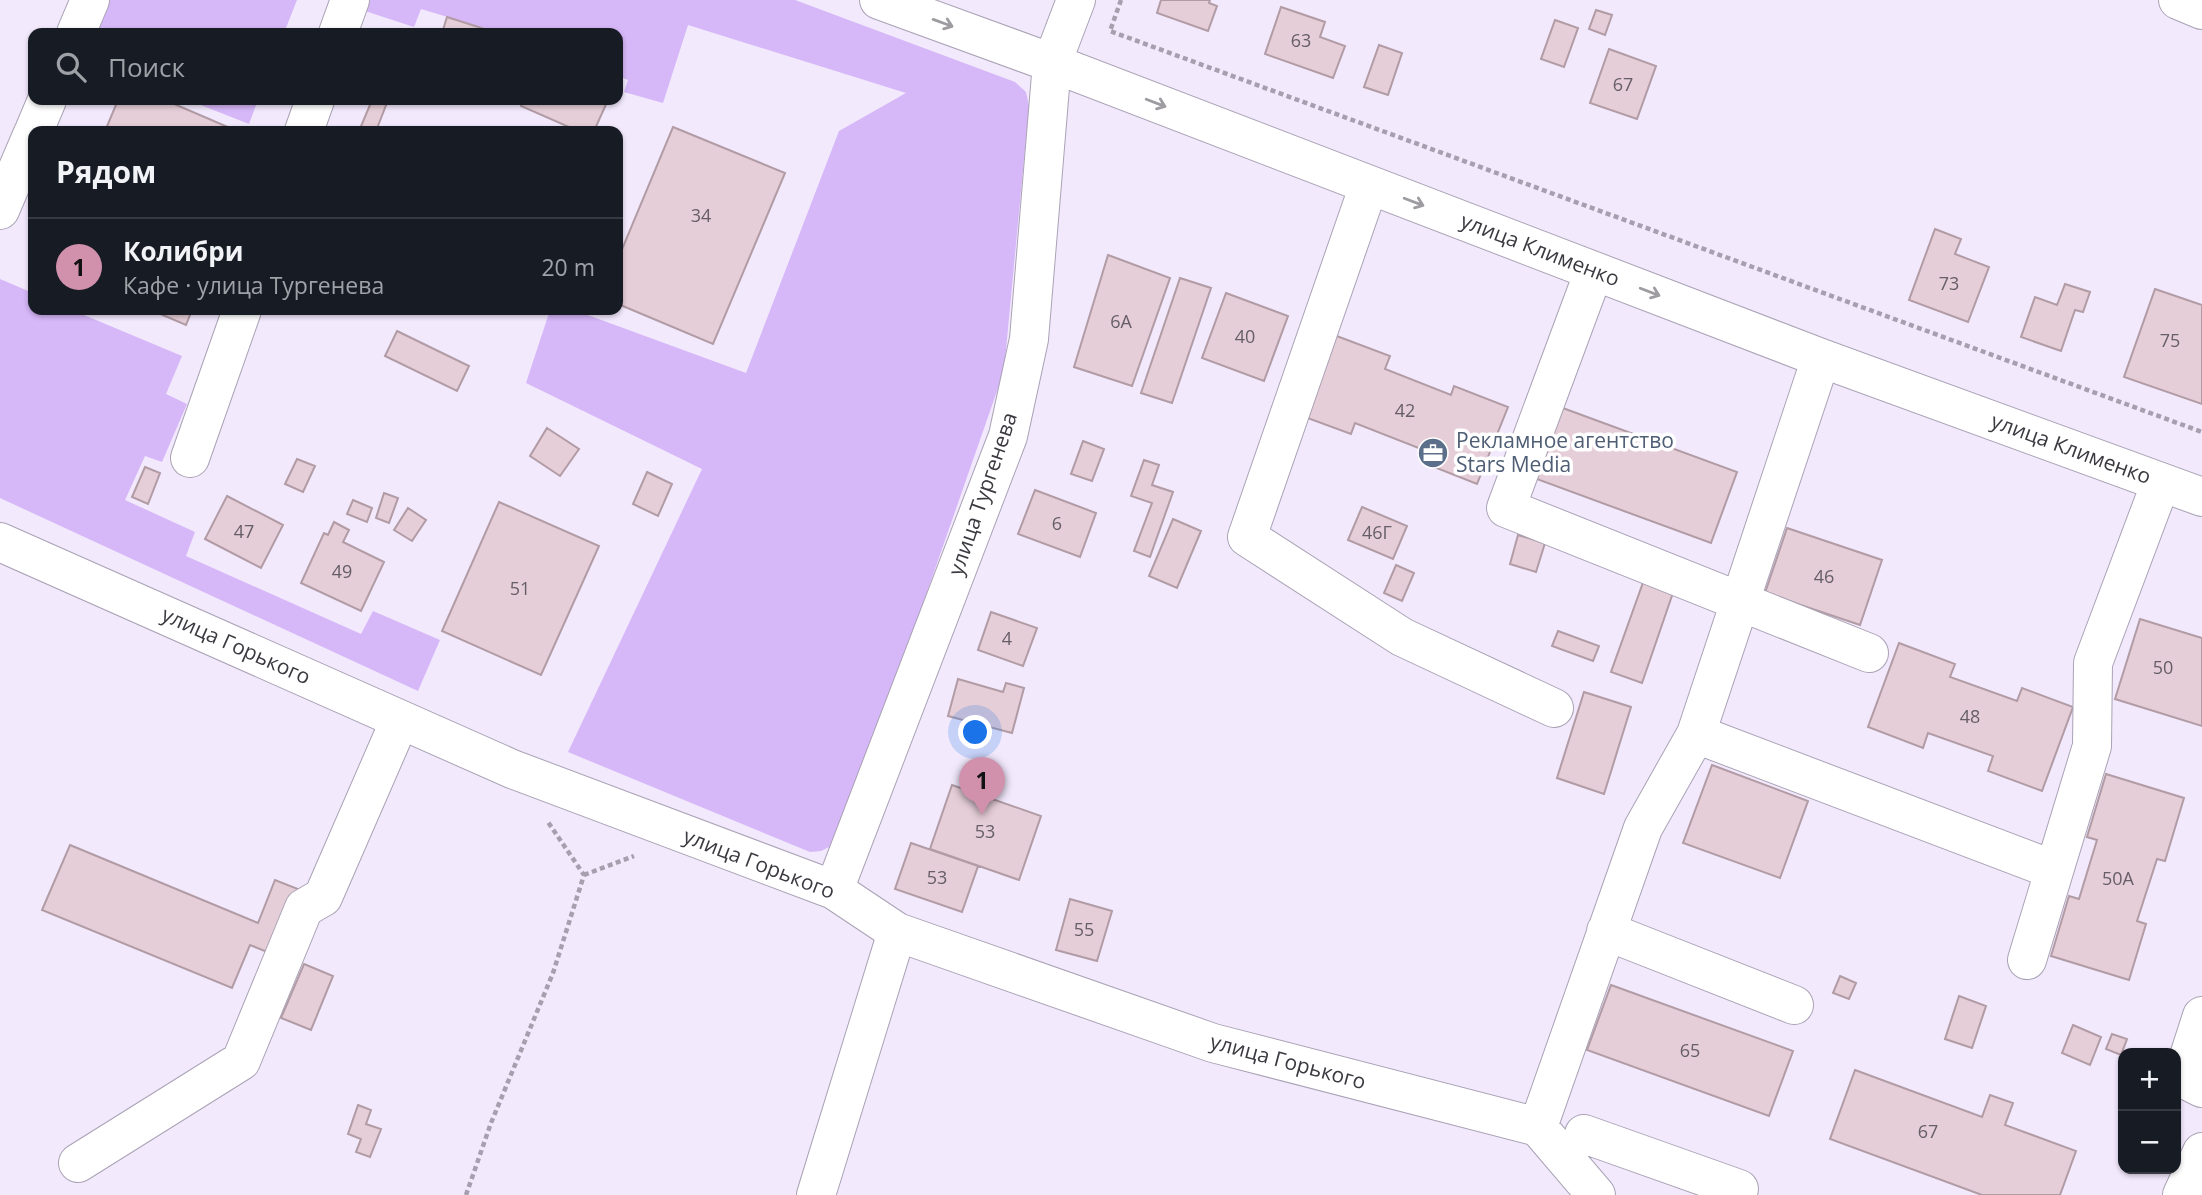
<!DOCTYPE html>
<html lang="ru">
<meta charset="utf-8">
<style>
:root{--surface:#171b24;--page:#20242c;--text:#f1f3f6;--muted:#9ea1a6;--line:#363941;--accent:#d191ad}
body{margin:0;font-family:"Open Sans",sans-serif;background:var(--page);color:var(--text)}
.controls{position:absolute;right:21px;bottom:21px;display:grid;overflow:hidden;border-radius:14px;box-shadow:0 2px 5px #0004}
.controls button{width:63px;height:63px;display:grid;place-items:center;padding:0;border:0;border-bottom:2px solid var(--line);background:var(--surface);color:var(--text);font:35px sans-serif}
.you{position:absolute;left:976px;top:733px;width:24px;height:24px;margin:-18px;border:5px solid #fff;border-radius:50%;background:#1a73e8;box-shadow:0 0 0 10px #1a73e833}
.badge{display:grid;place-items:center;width:46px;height:46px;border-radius:50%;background:var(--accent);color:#111;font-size:23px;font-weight:700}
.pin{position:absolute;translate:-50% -58px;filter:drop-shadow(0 2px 4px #0008)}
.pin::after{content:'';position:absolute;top:37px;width:24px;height:21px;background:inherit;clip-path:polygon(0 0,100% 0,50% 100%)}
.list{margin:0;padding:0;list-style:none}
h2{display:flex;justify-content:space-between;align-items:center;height:91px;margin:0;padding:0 28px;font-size:30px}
h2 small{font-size:23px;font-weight:400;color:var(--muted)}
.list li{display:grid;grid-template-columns:46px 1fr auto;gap:21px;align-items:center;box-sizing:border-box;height:98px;padding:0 28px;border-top:2px solid var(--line)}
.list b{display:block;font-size:26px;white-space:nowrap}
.list p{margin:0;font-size:23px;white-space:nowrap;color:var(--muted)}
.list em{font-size:23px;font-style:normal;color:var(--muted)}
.icon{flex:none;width:38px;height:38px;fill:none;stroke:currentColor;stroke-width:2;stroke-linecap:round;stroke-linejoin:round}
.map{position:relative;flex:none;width:2202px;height:1195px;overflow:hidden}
.search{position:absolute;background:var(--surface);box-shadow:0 2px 5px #0004;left:28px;top:28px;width:595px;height:77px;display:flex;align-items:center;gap:18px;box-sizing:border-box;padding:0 24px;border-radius:14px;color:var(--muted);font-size:26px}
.panel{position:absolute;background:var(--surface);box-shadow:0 2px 5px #0004;left:28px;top:126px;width:595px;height:189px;border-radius:14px}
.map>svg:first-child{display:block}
</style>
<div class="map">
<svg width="2202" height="1195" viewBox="0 0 2202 1195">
<rect width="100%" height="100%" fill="#f2e9fd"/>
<path fill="#d6b7f8" d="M107,0H297L284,33H93Z
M362,0H795L1015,82L1026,92L1029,106L1004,371L912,635L831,846L821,851L810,852L568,752L702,469L526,383L550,310H586L585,314L746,373L839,131L906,93L688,25L663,103L624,92L628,80L618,76V33H501L421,9L414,27L359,9Z
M188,100H258L249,124Z
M0,279L33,293V310H72L182,356L166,394L187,404L162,462L145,456L125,500L195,532L186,556L361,634L373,611L440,640L418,691L0,498Z"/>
<path fill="#e6ced8" stroke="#b19ba4" stroke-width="2" d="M1161,0H1210L1209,3L1217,6L1208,31L1157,13Z
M1281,7L1325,22L1320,37L1345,46L1333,78L1265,54Z
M1596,10L1612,15L1605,35L1589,29Z
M447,17L494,32V33H442Z
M1555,20L1578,28L1564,67L1541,59Z
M1379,45L1402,53L1388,95L1364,87Z
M1609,49L1656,66L1637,119L1590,103Z
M118,100H165L237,131H105Z
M372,100H388L376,131H359Z
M523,100H608L594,131H578L521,106Z
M673,127L785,173L713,344L618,304V259Z
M1935,229L1961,239L1955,254L1989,267L1968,322L1909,300Z
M1108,255L1170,278L1132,386L1074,367Z
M1180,278L1211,288L1172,403L1141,393Z
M2065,284L2090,292L2083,312L2075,310L2061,351L2021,337L2035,297L2057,305Z
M2155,289L2202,305V404L2124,377Z
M1226,293L1288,316L1264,381L1202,358Z
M151,310H192L186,325Z
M397,331L469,366L457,391L385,356Z
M1334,335L1390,356L1385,369L1451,395L1454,386L1508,407L1477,484L1424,463L1429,452L1355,423L1351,434L1302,416Z
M1560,407L1737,472L1711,543L1534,478Z
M547,428L579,449L560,476L530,456Z
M1083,441L1104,449L1092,481L1071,474Z
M297,459L315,466L303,492L285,484Z
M1144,460L1159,465L1152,485L1173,492L1150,557L1134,551L1152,503L1131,496Z
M145,467L160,473L148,504L132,497Z
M647,472L672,484L658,516L633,504Z
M1035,490L1096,513L1080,557L1018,534Z
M384,493L398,498L389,523L376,518Z
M227,496L283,525L261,568L205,539Z
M353,500L372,508L367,522L347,514Z
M499,502L599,546L541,675L442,631Z
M1362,507L1407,526L1393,559L1348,540Z
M408,508L426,520L412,541L394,530Z
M1173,519L1201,531L1177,588L1149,576Z
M334,522L349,530L343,542L384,562L361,611L301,583L324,533L328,535Z
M1787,528L1882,560L1860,625L1765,593Z
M1518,535L1545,543L1536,572L1510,564Z
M1396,565L1414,573L1402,601L1384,593Z
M1645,577L1675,587L1642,683L1611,672Z
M991,612L1037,628L1023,666L978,650Z
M2140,619L2202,638V726L2115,699Z
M1558,631L1599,646L1593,661L1552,646Z
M1899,643L1955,664L1950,677L2017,701L2022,688L2073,707L2042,791L1988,771L1993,756L1928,733L1923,748L1868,727Z
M958,679L1003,692L1006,683L1024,688L1012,733L948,716Z
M1584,692L1631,707L1604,794L1557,778Z
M1712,765L1808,801L1780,878L1683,843Z
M2106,774L2184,798L2165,861L2157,859L2137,921L2146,924L2129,980L2051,956L2069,896L2079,899L2097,840L2087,837Z
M952,785L1041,816L1019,880L930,849Z
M911,843L978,866L962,912L895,889Z
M70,845L258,923L275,880L303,891L277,956L250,945L232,988L42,910Z
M1070,899L1112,911L1097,961L1056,950Z
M304,964L333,976L311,1030L281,1018Z
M1840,976L1856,983L1849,999L1833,993Z
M1611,985L1793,1051L1769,1116L1587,1050Z
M1959,996L1986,1006L1972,1048L1945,1039Z
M2073,1025L2101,1037L2090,1065L2062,1053Z
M2112,1034L2127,1039L2121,1055L2106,1049Z
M1855,1070L1982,1117L1990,1095L2013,1103L2005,1125L2076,1151L2060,1195H1982L1830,1139Z
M358,1105L371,1110L366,1124L381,1129L370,1157L356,1152L361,1139L348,1134Z"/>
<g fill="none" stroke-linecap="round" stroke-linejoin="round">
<g stroke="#aaa2b5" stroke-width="40">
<path id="minor" d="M879,0L1052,63L1821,358L2202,497
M2178,0L2202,10
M76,33L90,0
M338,33L350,0
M34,131L47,100
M304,131L315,100
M1369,185L1247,537L1402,637L1554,708
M0,210L33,133
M1594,271L1506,508L1869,653
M190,458L242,310
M0,542L512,769L834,890L897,932L1213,1043L1538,1127
M1696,734L2054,870
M834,890L1008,436L1029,339L1052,63L1076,0
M1606,931L1794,1005
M2027,960L2092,746L2093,663L2161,482
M2202,1016L2182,1078L2202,1088
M1538,1127L1643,828L1696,734L1821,358
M1538,1127L1596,1195
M1584,1134L1739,1189L1737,1195
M78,1163L241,1061L304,908L323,897L400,720
M816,1195L897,932
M2182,1195L2202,1152"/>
</g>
<path stroke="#a69fae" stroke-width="4.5" stroke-dasharray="5 3.5" stroke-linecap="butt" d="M1121,0L1110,31L2202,432
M584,875L634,856
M466,1195L491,1123L553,973L584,875L548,822"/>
<use href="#minor" stroke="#fff" stroke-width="38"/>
</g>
<defs><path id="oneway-shaft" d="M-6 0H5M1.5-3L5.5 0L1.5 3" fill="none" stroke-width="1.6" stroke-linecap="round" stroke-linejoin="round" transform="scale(1.75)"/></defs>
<g stroke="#9e9ca0">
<use href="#oneway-shaft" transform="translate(943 23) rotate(20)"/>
<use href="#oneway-shaft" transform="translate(1156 103) rotate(21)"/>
<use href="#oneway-shaft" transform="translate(1414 202) rotate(21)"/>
<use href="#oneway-shaft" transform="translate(1650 292) rotate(21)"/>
</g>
<defs>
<g id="office-disc" transform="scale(1.575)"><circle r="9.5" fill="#5c6f8a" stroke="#fff"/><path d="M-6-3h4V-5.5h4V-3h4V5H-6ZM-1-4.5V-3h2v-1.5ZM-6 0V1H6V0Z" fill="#fff"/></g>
</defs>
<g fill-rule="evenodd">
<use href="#office-disc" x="1433" y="453"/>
</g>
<g text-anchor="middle" stroke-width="7" stroke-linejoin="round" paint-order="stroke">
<g font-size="18" fill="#665e67">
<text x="1301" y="47">63</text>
<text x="1623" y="91">67</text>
<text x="701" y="222">34</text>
<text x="1949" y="290">73</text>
<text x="1121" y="328">6А</text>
<text x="1245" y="343">40</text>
<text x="2170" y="347">75</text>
<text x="1405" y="417">42</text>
<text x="1057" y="530">6</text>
<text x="244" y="538">47</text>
<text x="1377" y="539">46Г</text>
<text x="342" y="578">49</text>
<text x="1824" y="583">46</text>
<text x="520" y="595">51</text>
<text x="1007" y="645">4</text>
<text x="2163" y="674">50</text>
<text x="1970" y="723">48</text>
<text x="985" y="838">53</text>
<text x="937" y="884">53</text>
<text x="2118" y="885">50А</text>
<text x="1084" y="936">55</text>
<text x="1690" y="1057">65</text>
<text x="1928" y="1138">67</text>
</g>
<g font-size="21" fill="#3c3941" stroke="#fff">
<text transform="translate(1540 250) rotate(21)" y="7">улица Клименко</text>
<text transform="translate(2071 449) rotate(20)" y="7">улица Клименко</text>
<text transform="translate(983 494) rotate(-71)" y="7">улица Тургенева</text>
<text transform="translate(236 646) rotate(24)" y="7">улица Горького</text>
<text transform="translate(759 864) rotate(21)" y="7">улица Горького</text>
<text transform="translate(1288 1062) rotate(15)" y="7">улица Горького</text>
</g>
<g font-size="21" fill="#4e5e75" stroke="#fff" text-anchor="start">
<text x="1456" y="448">Рекламное агентство<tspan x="1456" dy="24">Stars Media</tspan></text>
</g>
</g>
</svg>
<div class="controls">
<button>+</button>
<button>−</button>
</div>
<div class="you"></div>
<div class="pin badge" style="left:982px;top:815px">1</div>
<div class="search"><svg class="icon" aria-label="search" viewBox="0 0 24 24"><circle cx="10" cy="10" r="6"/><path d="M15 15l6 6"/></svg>Поиск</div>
<section class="panel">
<h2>Рядом<small></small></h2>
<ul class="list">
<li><span class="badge">1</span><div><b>Колибри</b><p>Кафе · улица Тургенева</p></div><em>20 m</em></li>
</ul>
</section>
</div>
